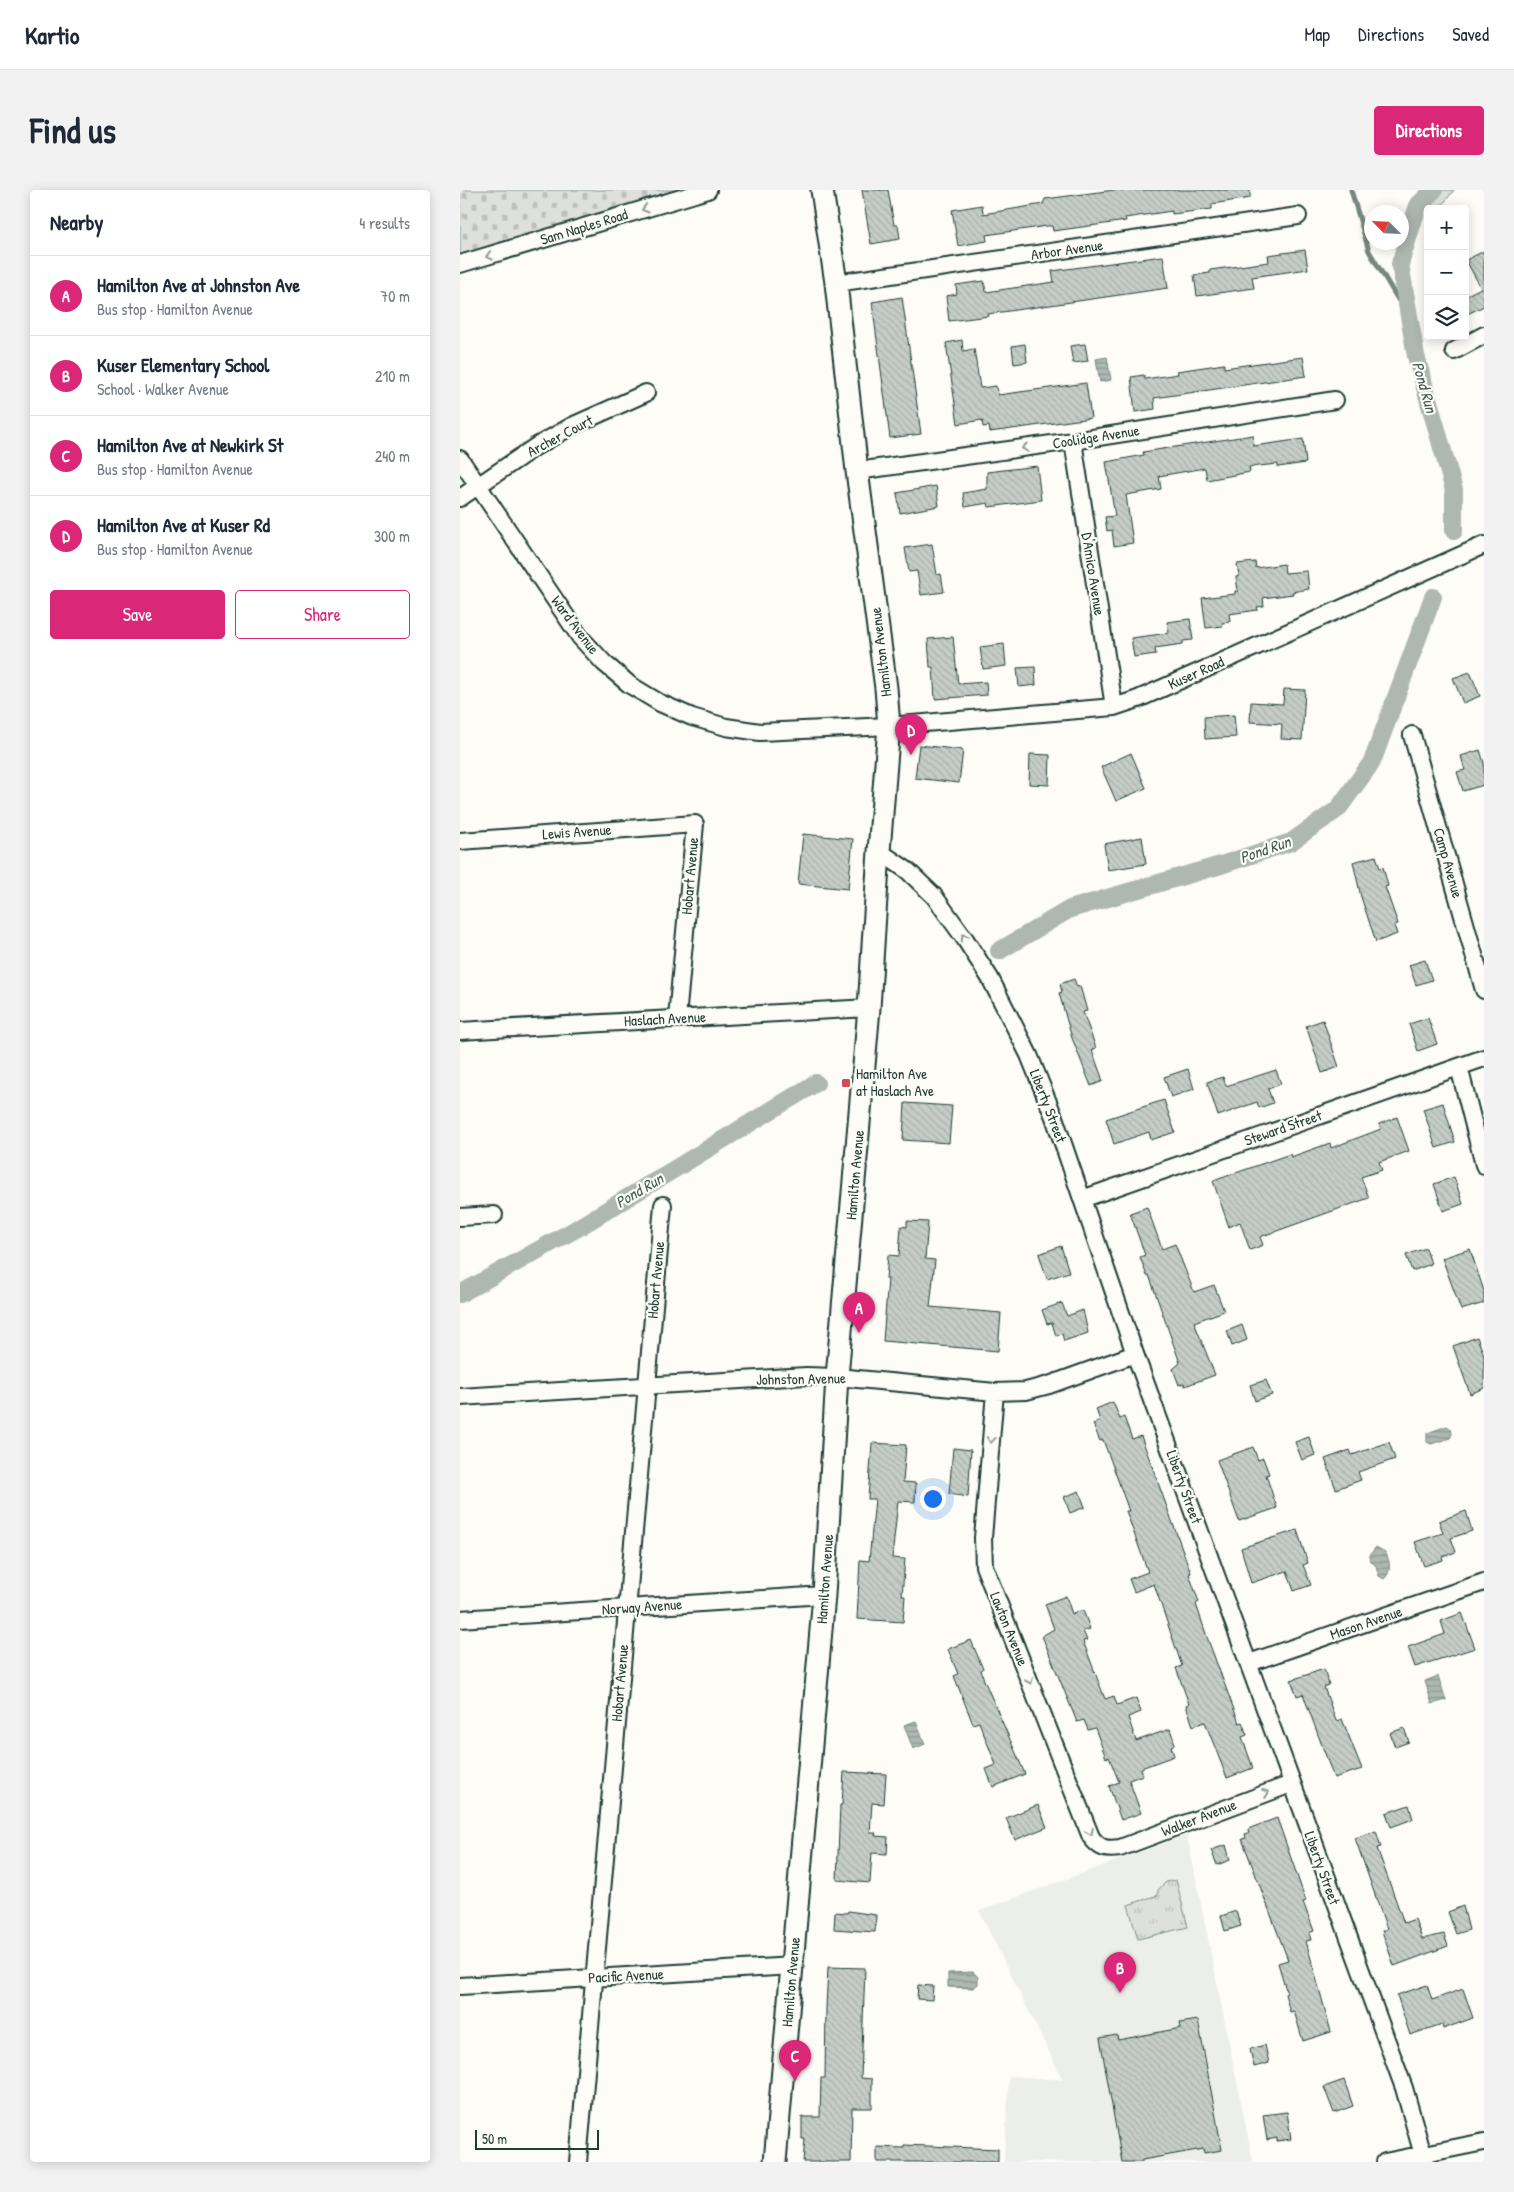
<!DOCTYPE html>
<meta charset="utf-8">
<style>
:root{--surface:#fff;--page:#f2f2f3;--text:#1f2937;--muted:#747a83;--line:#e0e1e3;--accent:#db2777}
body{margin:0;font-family:"Patrick Hand",sans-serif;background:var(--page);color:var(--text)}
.controls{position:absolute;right:15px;top:15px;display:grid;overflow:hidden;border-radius:5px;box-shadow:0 2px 12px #0003}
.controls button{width:45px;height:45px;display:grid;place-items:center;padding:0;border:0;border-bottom:1px solid var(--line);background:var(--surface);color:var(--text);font:25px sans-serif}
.compass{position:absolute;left:904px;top:15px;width:45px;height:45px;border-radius:50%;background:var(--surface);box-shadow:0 2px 12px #0003;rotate:294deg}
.scale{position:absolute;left:15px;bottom:12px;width:124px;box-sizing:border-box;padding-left:5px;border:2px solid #1f3d34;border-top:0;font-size:14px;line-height:18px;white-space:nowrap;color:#1f3d34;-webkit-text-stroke:4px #fdfcf7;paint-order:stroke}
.you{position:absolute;left:472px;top:1308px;width:18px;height:18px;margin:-12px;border:4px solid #fff;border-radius:50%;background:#1a73e8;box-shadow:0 0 0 8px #1a73e833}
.badge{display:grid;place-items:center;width:32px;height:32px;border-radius:50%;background:var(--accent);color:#fff;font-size:16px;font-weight:700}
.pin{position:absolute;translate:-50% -41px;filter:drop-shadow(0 1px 2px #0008)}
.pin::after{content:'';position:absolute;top:26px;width:18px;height:15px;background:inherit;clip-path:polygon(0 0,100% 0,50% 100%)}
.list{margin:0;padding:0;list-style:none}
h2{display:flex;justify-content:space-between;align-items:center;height:65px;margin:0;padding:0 20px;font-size:21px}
h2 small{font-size:16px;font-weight:400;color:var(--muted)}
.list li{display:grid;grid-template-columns:32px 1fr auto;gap:15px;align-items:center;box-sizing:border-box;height:80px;padding:0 20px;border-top:1px solid var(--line)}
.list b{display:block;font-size:19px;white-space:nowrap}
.list p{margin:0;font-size:16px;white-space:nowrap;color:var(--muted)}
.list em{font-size:16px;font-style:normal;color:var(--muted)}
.actions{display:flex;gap:10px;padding:15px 20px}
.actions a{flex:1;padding:11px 0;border:1px solid var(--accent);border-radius:5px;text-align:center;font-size:18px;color:var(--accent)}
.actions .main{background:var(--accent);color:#fff}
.icon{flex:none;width:28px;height:28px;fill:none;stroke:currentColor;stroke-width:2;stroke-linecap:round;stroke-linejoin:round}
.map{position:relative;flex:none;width:1024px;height:1972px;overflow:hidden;border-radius:5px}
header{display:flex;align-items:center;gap:30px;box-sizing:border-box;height:70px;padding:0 25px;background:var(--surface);border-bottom:1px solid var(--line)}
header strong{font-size:24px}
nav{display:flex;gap:28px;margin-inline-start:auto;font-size:18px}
.intro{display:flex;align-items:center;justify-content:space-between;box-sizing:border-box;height:120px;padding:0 30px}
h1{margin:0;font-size:35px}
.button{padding:12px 22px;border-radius:5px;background:var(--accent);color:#fff;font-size:18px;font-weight:700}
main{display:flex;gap:30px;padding:0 30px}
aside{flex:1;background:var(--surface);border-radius:5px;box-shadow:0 2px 12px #0003}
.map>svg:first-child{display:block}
</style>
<header>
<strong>Kartio</strong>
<nav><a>Map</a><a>Directions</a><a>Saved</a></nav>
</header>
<div class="intro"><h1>Find us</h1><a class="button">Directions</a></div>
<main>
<aside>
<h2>Nearby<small>4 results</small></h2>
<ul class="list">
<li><span class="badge">A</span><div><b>Hamilton Ave at Johnston Ave</b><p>Bus stop · Hamilton Avenue</p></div><em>70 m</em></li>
<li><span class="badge">B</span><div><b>Kuser Elementary School</b><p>School · Walker Avenue</p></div><em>210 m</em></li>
<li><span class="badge">C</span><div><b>Hamilton Ave at Newkirk St</b><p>Bus stop · Hamilton Avenue</p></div><em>240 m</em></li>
<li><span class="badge">D</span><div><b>Hamilton Ave at Kuser Rd</b><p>Bus stop · Hamilton Avenue</p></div><em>300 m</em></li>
</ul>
<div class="actions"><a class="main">Save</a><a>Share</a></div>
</aside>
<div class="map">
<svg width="1024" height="1972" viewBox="0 0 1024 1972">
<defs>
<pattern id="grass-tufts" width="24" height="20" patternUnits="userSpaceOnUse" patternTransform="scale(1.25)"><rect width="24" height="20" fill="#dde0db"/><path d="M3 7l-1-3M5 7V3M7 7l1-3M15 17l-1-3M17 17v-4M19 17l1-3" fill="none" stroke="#bdc1bd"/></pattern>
<pattern id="cemetery-stones" width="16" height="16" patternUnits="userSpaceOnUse" patternTransform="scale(1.25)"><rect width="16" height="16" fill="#dde0db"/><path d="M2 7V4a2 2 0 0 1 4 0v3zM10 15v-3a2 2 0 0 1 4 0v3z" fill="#bdc1bd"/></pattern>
<pattern id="water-rules" width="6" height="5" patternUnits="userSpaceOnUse" patternTransform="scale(1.25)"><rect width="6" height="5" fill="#aeb8b1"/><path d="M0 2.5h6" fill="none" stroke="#8d9791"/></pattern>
<pattern id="building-back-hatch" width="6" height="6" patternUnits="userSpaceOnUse" patternTransform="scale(1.25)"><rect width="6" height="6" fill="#c6cdc7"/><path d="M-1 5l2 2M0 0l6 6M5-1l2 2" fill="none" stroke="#aab1ac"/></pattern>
</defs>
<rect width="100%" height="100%" fill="#fdfcf7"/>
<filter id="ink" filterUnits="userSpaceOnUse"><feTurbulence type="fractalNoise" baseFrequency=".02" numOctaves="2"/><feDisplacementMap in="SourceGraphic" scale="10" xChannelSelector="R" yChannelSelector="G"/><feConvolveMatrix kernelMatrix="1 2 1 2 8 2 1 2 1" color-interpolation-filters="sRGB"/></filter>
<g filter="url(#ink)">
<path fill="#eceee9" d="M727,1645L793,1972H544L549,1886L603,1890L519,1721Z"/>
<path fill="url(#grass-tufts)" stroke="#7e8e88" d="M977,0H994L979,19H971Z
M716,1690L728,1737L678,1749L668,1715L698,1705V1700L706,1692Z"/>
<path fill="url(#cemetery-stones)" stroke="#7e8e88" d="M0,0H253L0,79Z"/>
<path fill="url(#water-rules)" stroke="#75877f" d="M647,167L651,190L640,192L636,169Z
M987,1236L991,1239L992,1244L990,1248L971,1254L967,1252V1243Z
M916,1357L925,1362C930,1370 932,1382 924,1389L919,1386L916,1376L910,1370V1365Z
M978,1486L986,1510L972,1514L965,1491Z
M456,1531L465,1554L453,1559L444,1535Z
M513,1782L518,1787V1794L513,1798L488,1797V1783Z"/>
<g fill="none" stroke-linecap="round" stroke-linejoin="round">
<path stroke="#75877f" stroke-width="5" d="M891,0L909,61L949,128"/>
<path stroke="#aeb8b1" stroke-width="18" d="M974,0L958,15L940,74L956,166L994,300V341
M539,761L610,719L761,675L831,652L878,619L912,572L973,407
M0,1104L116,1039L356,893"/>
</g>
<path fill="url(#building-back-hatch)" stroke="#1f3d34" d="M402,0H428L434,35H438L440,49L411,54Z
M654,0H790V8L752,14V19L712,24V21L665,28L666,31L593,41L592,36H587L526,45L527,51L498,56L492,20L522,15L523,24L583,14L585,9Z
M845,60L848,79L792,87L794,98L737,106L734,85L750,83V80L809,72L808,65Z
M1024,61V116L1005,125V106L1021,98L1006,70Z
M703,66L708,98L528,124L529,126L489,131L486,106L497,104L496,95L524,91L526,102L594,92L592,81Z
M442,107L461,244L430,248L412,112Z
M502,150L503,161L514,159L520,198L536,196L538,205L626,193L631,228L530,242L529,236L523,237L522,230L498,234L486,153Z
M565,154L567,172L554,174L552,156Z
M625,154L628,171L613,173L610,156Z
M843,167L846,186L694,208L695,219L675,222L671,187L684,185L685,189L718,184L717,181L764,174V178Z
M793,245L794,256L843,249L846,273L818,277V274L789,277L790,282L747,290L745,278L699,286L701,299L666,305L673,353L654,356L652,340L647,341L645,327L655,326L646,272L684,265L683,262Z
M577,276L581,310L529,317L528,313L505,317L503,303L527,299V282Z
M476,296L479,316L440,323L437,303Z
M472,354L477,385L481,384L484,402L461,405L457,381L449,382L445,358Z
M795,372L796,378L824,374L825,383L847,381L849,399L832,402L833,404L803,408L804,416L797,417L798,420L769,424L770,432L762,433L763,436L746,438L742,408L775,404V401H778L776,387L779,386L777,374Z
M730,429L733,450L723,451V454L695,458L696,464L674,467L671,448L709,443L707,432Z
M493,447L498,494L526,492L527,505L475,509L473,477H470L468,449Z
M544,454L546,476L523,479L520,457Z
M575,477L576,495L559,497L557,478Z
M1010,482L1020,506L1003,513L993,488Z
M824,499L845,500L842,550L821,549L822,534L790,532L791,512L823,514Z
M774,525L776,547L745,549L744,527Z
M459,555L503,560L499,593L455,588Z
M1020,560L1024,573V595L1003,601L997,582L1005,580L1001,566Z
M671,563L686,598L656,611L641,577Z
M570,564L590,565L589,595L569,594Z
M343,644L393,649L388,699L338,694Z
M682,647L686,674L648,680L644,654Z
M916,666L920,678L923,677L928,696L925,697L938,734L934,735L937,744L916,752L901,707L893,672Z
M965,770L972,790L956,795L949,775Z
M614,789L617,797L620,796L627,821L623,822L636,858L632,860L643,891L631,896L612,848L599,803L602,802L600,794Z
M968,828L977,854L958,861L949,834Z
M863,830L879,877L862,883L846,836Z
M728,879L734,899L711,907L704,887Z
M816,880L821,894L808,899L813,913L799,918L797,912L758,926L747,892L763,887L766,896Z
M704,910L715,942L691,950L689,942L654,954L646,929Z
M445,913L492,916L489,953L443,950Z
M983,913L995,952L976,958L963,919Z
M937,927L949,961L919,972L922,980L901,987L909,1008L800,1047L803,1055L790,1060L780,1032L769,1037L753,991L830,964L831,967L870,953L871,958L921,939L919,934Z
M994,987L1003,1014L983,1021L974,994Z
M687,1017L702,1059L715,1054L734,1102L754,1095L764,1121L734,1132L755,1185L725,1196L724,1193L719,1195L713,1179L720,1173L689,1085L687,1086L680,1067L685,1065L670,1023Z
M447,1031L468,1032L465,1069L475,1070L470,1117L541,1123L538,1161L423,1151L428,1089H426L428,1065L439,1066L441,1036L447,1037Z
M601,1056L609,1082L587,1089L579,1064Z
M966,1058L971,1074L952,1081L946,1065Z
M1010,1059L1024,1101V1113L1001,1120L982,1068Z
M602,1113L607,1126L623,1120L628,1143L604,1151L602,1144L596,1146L592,1133L587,1134L582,1120Z
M782,1135L787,1150L772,1156L767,1141Z
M1017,1147L1024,1165V1198L1010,1204L993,1156Z
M806,1190L812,1205L795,1211L790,1195Z
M653,1212L660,1229L664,1227L672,1249L681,1246L731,1383L729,1384L739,1412L736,1414L747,1447L779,1533L782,1532L787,1545L782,1547L793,1578L767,1588L745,1532L733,1536L726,1515L729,1514L716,1478L722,1476L694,1394L674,1402L669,1389L688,1382L666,1321H669L654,1279L643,1250L640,1251L633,1234L640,1231L636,1219Z
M849,1247L855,1265L842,1270L835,1252Z
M929,1252L935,1269L898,1282L901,1290L876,1299L865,1269L890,1260L892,1265Z
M412,1253L446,1255L443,1292L456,1293L455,1312L438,1311L432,1368L445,1369L442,1406H445L443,1432L397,1429L400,1370L409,1371L415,1309H408Z
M793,1257L798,1270L803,1268L809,1284L806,1285L817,1318L779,1331L757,1270Z
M493,1258L511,1260L508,1307L489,1304Z
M619,1301L625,1317L610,1323L604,1307Z
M1006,1321L1012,1341L991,1348L996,1362L982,1367L983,1370L964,1376L955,1352L983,1343L979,1331Z
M837,1340L848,1373L843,1375L851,1395L834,1401L827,1381L791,1393L781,1358Z
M606,1406L612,1424L623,1420L630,1439L623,1441L627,1450L623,1451L645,1509L654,1506L657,1515L676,1508L681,1522L668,1527L676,1551L710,1539L715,1554L711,1556L714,1566L681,1578L683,1585L669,1590L681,1623L661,1630L649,1596L659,1592L649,1567L646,1568L635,1538L628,1540L624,1530L617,1532L582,1446L594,1439L585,1414Z
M1002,1423L1015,1458L955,1477L948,1457L985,1444L981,1431Z
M511,1450L523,1479L521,1480L524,1490L565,1584L533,1597L526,1579L536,1575L519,1532L513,1534L494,1486L498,1484L488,1459Z
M864,1479L869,1495L864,1497L876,1531L882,1529L902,1579L874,1588L843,1504L837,1506L831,1490Z
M944,1538L949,1552L935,1557L930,1543Z
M384,1582L426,1584L424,1614L412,1613L410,1643H416L415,1646L428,1647L427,1664L412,1663L410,1693L377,1690L380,1615H382Z
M578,1615L587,1637L555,1650L546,1628Z
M949,1615L953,1629L931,1637L926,1623Z
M817,1628L846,1711L843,1712L854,1741L849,1743L851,1750L846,1751L871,1842L843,1851L834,1821L830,1822L825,1804L827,1803L818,1773L828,1770L782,1649L786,1648L785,1644L789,1643L788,1639Z
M916,1641L921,1657L917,1658L944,1733L955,1729L962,1749L984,1744L988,1756L934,1776L922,1741L927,1739L895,1648Z
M766,1655L770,1670L757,1675L751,1660Z
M1003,1716L1009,1740L996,1744L988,1722Z
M388,1721L416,1725L415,1742L374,1739L375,1722L387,1723Z
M776,1721L781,1736L765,1741L761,1726Z
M368,1777L405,1778L401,1888L412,1889V1918H392L391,1972H343L345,1949H342V1927H360L361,1888H365L366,1818Z
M458,1795L473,1796L472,1810L457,1809Z
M967,1795L972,1810L1003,1799L1013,1828L983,1839L982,1834L950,1845L937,1805Z
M738,1830L762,1960L744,1963L743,1959L682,1970V1972H662L640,1848L657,1845L658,1850L721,1838L720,1833Z
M805,1855L809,1873L794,1877L790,1859Z
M884,1890L893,1916L874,1923L864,1897Z
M827,1922L831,1949L817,1951V1948L807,1950L803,1925Z
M444,1955L538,1959V1972H417V1957L444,1958Z"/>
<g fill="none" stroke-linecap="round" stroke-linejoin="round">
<g stroke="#1f3d34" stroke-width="20">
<path id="minor" d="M0,74L248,0
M376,93L838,26
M994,161L1024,145
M613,251L654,517
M0,269L120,447L144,473L170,495L200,513L232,527L266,537L300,542L429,536L654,517L678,509L1024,355
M397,281L613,251L875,210
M0,308L75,257L112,236L186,203
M952,545L1024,800
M0,651L235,634L217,828
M419,661L448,681L474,706L505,749L530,788L569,865L594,927L675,1164L944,1898L965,1972
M0,841L409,818
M999,877L1024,975
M622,1009L1024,868
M0,1027L34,1025
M535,1202L523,1348L524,1376L631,1647C640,1659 646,1660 660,1658L831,1594
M0,1207L346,1186L377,1187L535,1202L566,1201L589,1195L675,1164
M0,1429L364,1405
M789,1473L1024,1392
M0,1796L332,1776
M118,1972L203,1015
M925,1972L1024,1952"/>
</g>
<g stroke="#1f3d34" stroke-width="25">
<path id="major" d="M315,1972L364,1405L377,1187L409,818L419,661L429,536L426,498L397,281L376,93L362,0"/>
</g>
<use href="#minor" stroke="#fdfcf7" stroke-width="16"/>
<use href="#major" stroke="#fdfcf7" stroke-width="21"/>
</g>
<defs><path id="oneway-chevron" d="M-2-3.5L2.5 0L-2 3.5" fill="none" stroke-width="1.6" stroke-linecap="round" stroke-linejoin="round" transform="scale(1.25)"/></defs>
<g stroke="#8e9c96">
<use href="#oneway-chevron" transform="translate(185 19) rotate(163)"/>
<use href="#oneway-chevron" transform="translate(29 66) rotate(163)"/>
<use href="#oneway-chevron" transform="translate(565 258) rotate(172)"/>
<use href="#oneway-chevron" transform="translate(504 747) rotate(-125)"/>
<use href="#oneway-chevron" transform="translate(531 1250) rotate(95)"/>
<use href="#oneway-chevron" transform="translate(570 1491) rotate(68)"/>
<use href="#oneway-chevron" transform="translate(806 1603) rotate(-21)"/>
<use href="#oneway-chevron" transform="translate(630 1642) rotate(65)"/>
</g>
</g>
<rect fill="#d1495b" stroke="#fdfcf7" stroke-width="2" x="381" y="888" width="10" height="10" rx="2.5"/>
<g text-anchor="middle" stroke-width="4.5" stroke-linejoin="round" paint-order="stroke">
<g font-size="15" fill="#1f3d34" stroke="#fdfcf7">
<text transform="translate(124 37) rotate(-17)" y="5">Sam Naples Road</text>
<text transform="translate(607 60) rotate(-8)" y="5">Arbor Avenue</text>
<text transform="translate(100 246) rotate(-28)" y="5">Archer Court</text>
<text transform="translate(636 247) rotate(-9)" y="5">Coolidge Avenue</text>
<text transform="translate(633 384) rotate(81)" y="5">D'Amico Avenue</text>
<text transform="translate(115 435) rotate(53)" y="5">Ward Avenue</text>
<text transform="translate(421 462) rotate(-97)" y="5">Hamilton Avenue</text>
<text transform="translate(736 483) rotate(-24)" y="5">Kuser Road</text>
<text transform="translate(117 642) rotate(-4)" y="5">Lewis Avenue</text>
<text transform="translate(988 673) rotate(74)" y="5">Camp Avenue</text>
<text transform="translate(230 686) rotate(-85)" y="5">Hobart Avenue</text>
<text transform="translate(205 829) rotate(-3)" y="5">Haslach Avenue</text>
<text transform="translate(588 916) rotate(69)" y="5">Liberty Street</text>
<text transform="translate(823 938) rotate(-19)" y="5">Steward Street</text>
<text transform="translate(395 985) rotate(-85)" y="5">Hamilton Avenue</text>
<text transform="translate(196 1090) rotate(-85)" y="5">Hobart Avenue</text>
<text transform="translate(341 1189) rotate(-1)" y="5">Johnston Avenue</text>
<text transform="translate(724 1297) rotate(70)" y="5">Liberty Street</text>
<text transform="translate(365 1389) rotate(-86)" y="5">Hamilton Avenue</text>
<text transform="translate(182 1417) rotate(-4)" y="5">Norway Avenue</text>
<text transform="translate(906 1433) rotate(-19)" y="5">Mason Avenue</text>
<text transform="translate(549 1439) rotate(68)" y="5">Lawton Avenue</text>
<text transform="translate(160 1493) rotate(-85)" y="5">Hobart Avenue</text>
<text transform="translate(739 1628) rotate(-21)" y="5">Walker Avenue</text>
<text transform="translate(862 1678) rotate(70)" y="5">Liberty Street</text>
<text transform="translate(166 1786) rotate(-3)" y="5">Pacific Avenue</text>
<text transform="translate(331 1792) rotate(-85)" y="5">Hamilton Avenue</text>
</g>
<g font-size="15" fill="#1f3d34" stroke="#fdfcf7" text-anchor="start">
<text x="396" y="889">Hamilton Ave<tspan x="396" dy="17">at Haslach Ave</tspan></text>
</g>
<g font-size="16" font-style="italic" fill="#435c53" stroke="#fdfcf7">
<text transform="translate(965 197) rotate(74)" y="6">Pond Run</text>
<text transform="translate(805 659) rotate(-19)" y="6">Pond Run</text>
<text transform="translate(179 1000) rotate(-31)" y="6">Pond Run</text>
</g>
</g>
</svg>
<div class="controls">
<button>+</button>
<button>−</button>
<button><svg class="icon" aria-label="layers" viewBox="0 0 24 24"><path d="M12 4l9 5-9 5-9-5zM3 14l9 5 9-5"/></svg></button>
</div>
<svg class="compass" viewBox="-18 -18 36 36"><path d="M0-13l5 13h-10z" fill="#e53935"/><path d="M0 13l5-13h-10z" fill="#747a83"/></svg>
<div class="scale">50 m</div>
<div class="you"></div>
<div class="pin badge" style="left:399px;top:1143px">A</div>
<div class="pin badge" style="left:660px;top:1803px">B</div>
<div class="pin badge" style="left:335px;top:1891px">C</div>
<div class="pin badge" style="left:451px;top:565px">D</div>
</div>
</main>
